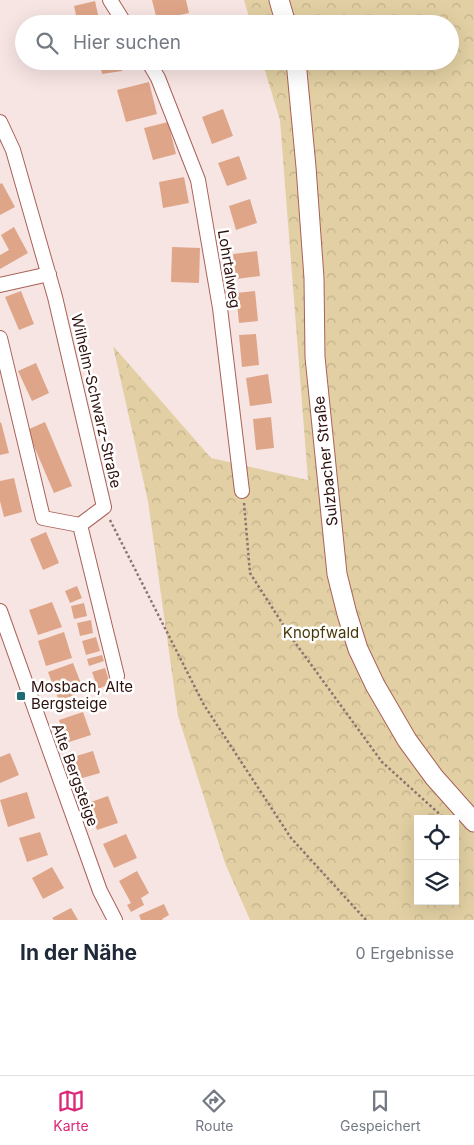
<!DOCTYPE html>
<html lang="de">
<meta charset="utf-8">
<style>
:root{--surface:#fff;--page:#f6f6f7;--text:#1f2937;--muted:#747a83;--line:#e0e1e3;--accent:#db2777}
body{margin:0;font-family:Inter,sans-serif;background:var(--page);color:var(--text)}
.controls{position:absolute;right:15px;bottom:15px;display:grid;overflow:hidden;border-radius:0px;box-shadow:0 5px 20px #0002}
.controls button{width:45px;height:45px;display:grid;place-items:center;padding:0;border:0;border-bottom:1px solid var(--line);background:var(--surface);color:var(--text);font:25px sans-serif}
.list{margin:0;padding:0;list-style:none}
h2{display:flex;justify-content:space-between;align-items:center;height:65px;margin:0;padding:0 20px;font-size:21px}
h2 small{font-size:16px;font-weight:400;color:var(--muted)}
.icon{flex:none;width:28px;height:28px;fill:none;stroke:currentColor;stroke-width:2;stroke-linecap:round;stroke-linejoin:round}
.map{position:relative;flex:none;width:474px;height:920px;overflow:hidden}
.search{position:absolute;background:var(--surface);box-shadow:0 5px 20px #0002;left:15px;right:15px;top:15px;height:55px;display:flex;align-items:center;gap:12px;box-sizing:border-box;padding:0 18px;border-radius:28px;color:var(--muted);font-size:19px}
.sheet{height:155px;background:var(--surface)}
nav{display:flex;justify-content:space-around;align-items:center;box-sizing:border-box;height:70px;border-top:1px solid var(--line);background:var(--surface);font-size:14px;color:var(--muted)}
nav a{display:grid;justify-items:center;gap:2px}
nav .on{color:var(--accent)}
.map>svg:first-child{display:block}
</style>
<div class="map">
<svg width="474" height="920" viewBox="0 0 474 920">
<defs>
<pattern id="forest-crowns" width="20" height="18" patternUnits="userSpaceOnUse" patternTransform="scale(1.25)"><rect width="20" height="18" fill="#e2cfa3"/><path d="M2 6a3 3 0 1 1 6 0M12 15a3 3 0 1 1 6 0" fill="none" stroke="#c2b18b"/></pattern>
</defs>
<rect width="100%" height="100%" fill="#f7e5e3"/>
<path fill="url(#forest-crowns)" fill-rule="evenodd" d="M244,0H474V920H250L225,863L178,716L148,501L113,346L211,458L308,480L280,120L262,61H450V24H251ZM418,819H455V901H418Z"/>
<path fill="#dfa588" d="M152,0H186L189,13L157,20Z
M95,1L100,24H78L74,6Z
M100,61H121L122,71L102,74Z
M149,82L157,114L126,122L117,90Z
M223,109L233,136L212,144L202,117Z
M168,122L176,154L153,160L144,128Z
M239,156L247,179L227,186L218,163Z
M184,177L189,203L163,208L159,182Z
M2,183L15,207L0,215V184Z
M250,199L257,223L236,230L229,206Z
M14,227L28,253L0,269V255L9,250L1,235Z
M172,247L200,248L199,283L171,282Z
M257,251L260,276L236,279L233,254Z
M21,291L34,324L19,330L5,297Z
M255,291L258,321L239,323L236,293Z
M256,334L259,365L242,367L239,335Z
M36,363L49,393L32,401L18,371Z
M268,374L272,403L250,406L246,378Z
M271,417L274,448L256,450L253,419Z
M1,422L9,453L0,455V423Z
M45,422L72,486L54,493L27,430Z
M14,478L22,512L4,517L0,501V481Z
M46,532L59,563L43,570L30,539Z
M77,586L82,598L70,603L65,591Z
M52,602L62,627L38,635L29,610Z
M84,603L87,616L74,619L71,606Z
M91,620L93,633L80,636L77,623Z
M64,632L72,658L46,666L38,641Z
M96,637L100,651L86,655L82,641Z
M102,655L104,661L89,666L87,659Z
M73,663L84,691L59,701L48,672Z
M105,668L110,684L98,689L92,672Z
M83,712L91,735L66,743L59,720Z
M93,751L100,773L79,779L73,757Z
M10,753L19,775L0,783V757Z
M27,792L35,818L8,827L0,800Z
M108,796L118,823L97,830L88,803Z
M40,832L48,855L27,862L19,838Z
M126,834L137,858L114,868L103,844Z
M52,867L64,888L43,899L32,878Z
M137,871L149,893L141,898L144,905L131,912L127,905L131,903L119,881Z
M164,904L169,915L162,919L163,920H141L139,915Z
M71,908L78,920H54L52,918Z"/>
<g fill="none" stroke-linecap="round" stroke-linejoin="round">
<g stroke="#aa6157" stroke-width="16">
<path id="minor" d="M110,0L125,24
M148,61L158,78L198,180L220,308L242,491
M0,122L13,150L55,297L104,507L80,525L43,518L0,338
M0,285L49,274
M80,525L117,676
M0,611L100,891L115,920"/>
</g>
<g stroke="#aa6157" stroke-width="21">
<path id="major" d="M279,0L286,24
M296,61L306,167L314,278L315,357L337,574L347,614L358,649L375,685L407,740L434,777L474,822"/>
</g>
<path stroke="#8c7471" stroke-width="2.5" stroke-dasharray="2.5 2.5" stroke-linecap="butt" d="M244,503L250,573L291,637L382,762L445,819
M110,520L204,705L291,838L366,920"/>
<use href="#minor" stroke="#fff" stroke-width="14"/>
<use href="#major" stroke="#fff" stroke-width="19"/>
</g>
<rect fill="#206a74" stroke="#fff" stroke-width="2" x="16" y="691" width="10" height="10" rx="2.5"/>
<g text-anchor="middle" stroke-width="5" stroke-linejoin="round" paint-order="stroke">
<g font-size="15" fill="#2e110d" stroke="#fff">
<text transform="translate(229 269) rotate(81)" y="5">Lohrtalweg</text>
<text transform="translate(96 401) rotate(77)" y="5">Wilhelm-Schwarz-Straße</text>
<text transform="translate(326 461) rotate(-96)" y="5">Sulzbacher Straße</text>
<text transform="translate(75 775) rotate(70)" y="5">Alte Bergsteige</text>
</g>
<g font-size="15" fill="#483707" stroke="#fff">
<text x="321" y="638">Knopfwald</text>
</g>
<g font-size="15" fill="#2e110d" stroke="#fff" text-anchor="start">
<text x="31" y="692">Mosbach, Alte<tspan x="31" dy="17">Bergsteige</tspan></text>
</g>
</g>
</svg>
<div class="controls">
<button><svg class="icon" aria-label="locate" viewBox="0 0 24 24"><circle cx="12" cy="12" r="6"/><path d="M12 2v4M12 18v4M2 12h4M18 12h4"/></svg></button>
<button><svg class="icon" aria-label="layers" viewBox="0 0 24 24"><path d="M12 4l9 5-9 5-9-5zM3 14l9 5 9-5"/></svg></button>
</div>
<div class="search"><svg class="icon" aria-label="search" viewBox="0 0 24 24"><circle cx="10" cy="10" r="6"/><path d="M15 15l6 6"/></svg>Hier suchen</div>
</div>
<section class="sheet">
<h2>In der Nähe<small>0 Ergebnisse</small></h2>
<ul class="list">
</ul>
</section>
<nav>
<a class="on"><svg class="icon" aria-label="map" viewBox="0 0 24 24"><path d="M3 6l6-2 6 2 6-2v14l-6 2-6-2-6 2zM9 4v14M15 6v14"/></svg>Karte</a>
<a><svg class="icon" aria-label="directions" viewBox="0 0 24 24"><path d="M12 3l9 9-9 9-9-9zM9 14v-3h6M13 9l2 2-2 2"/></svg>Route</a>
<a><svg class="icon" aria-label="saved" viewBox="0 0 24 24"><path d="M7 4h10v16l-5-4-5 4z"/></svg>Gespeichert</a>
</nav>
